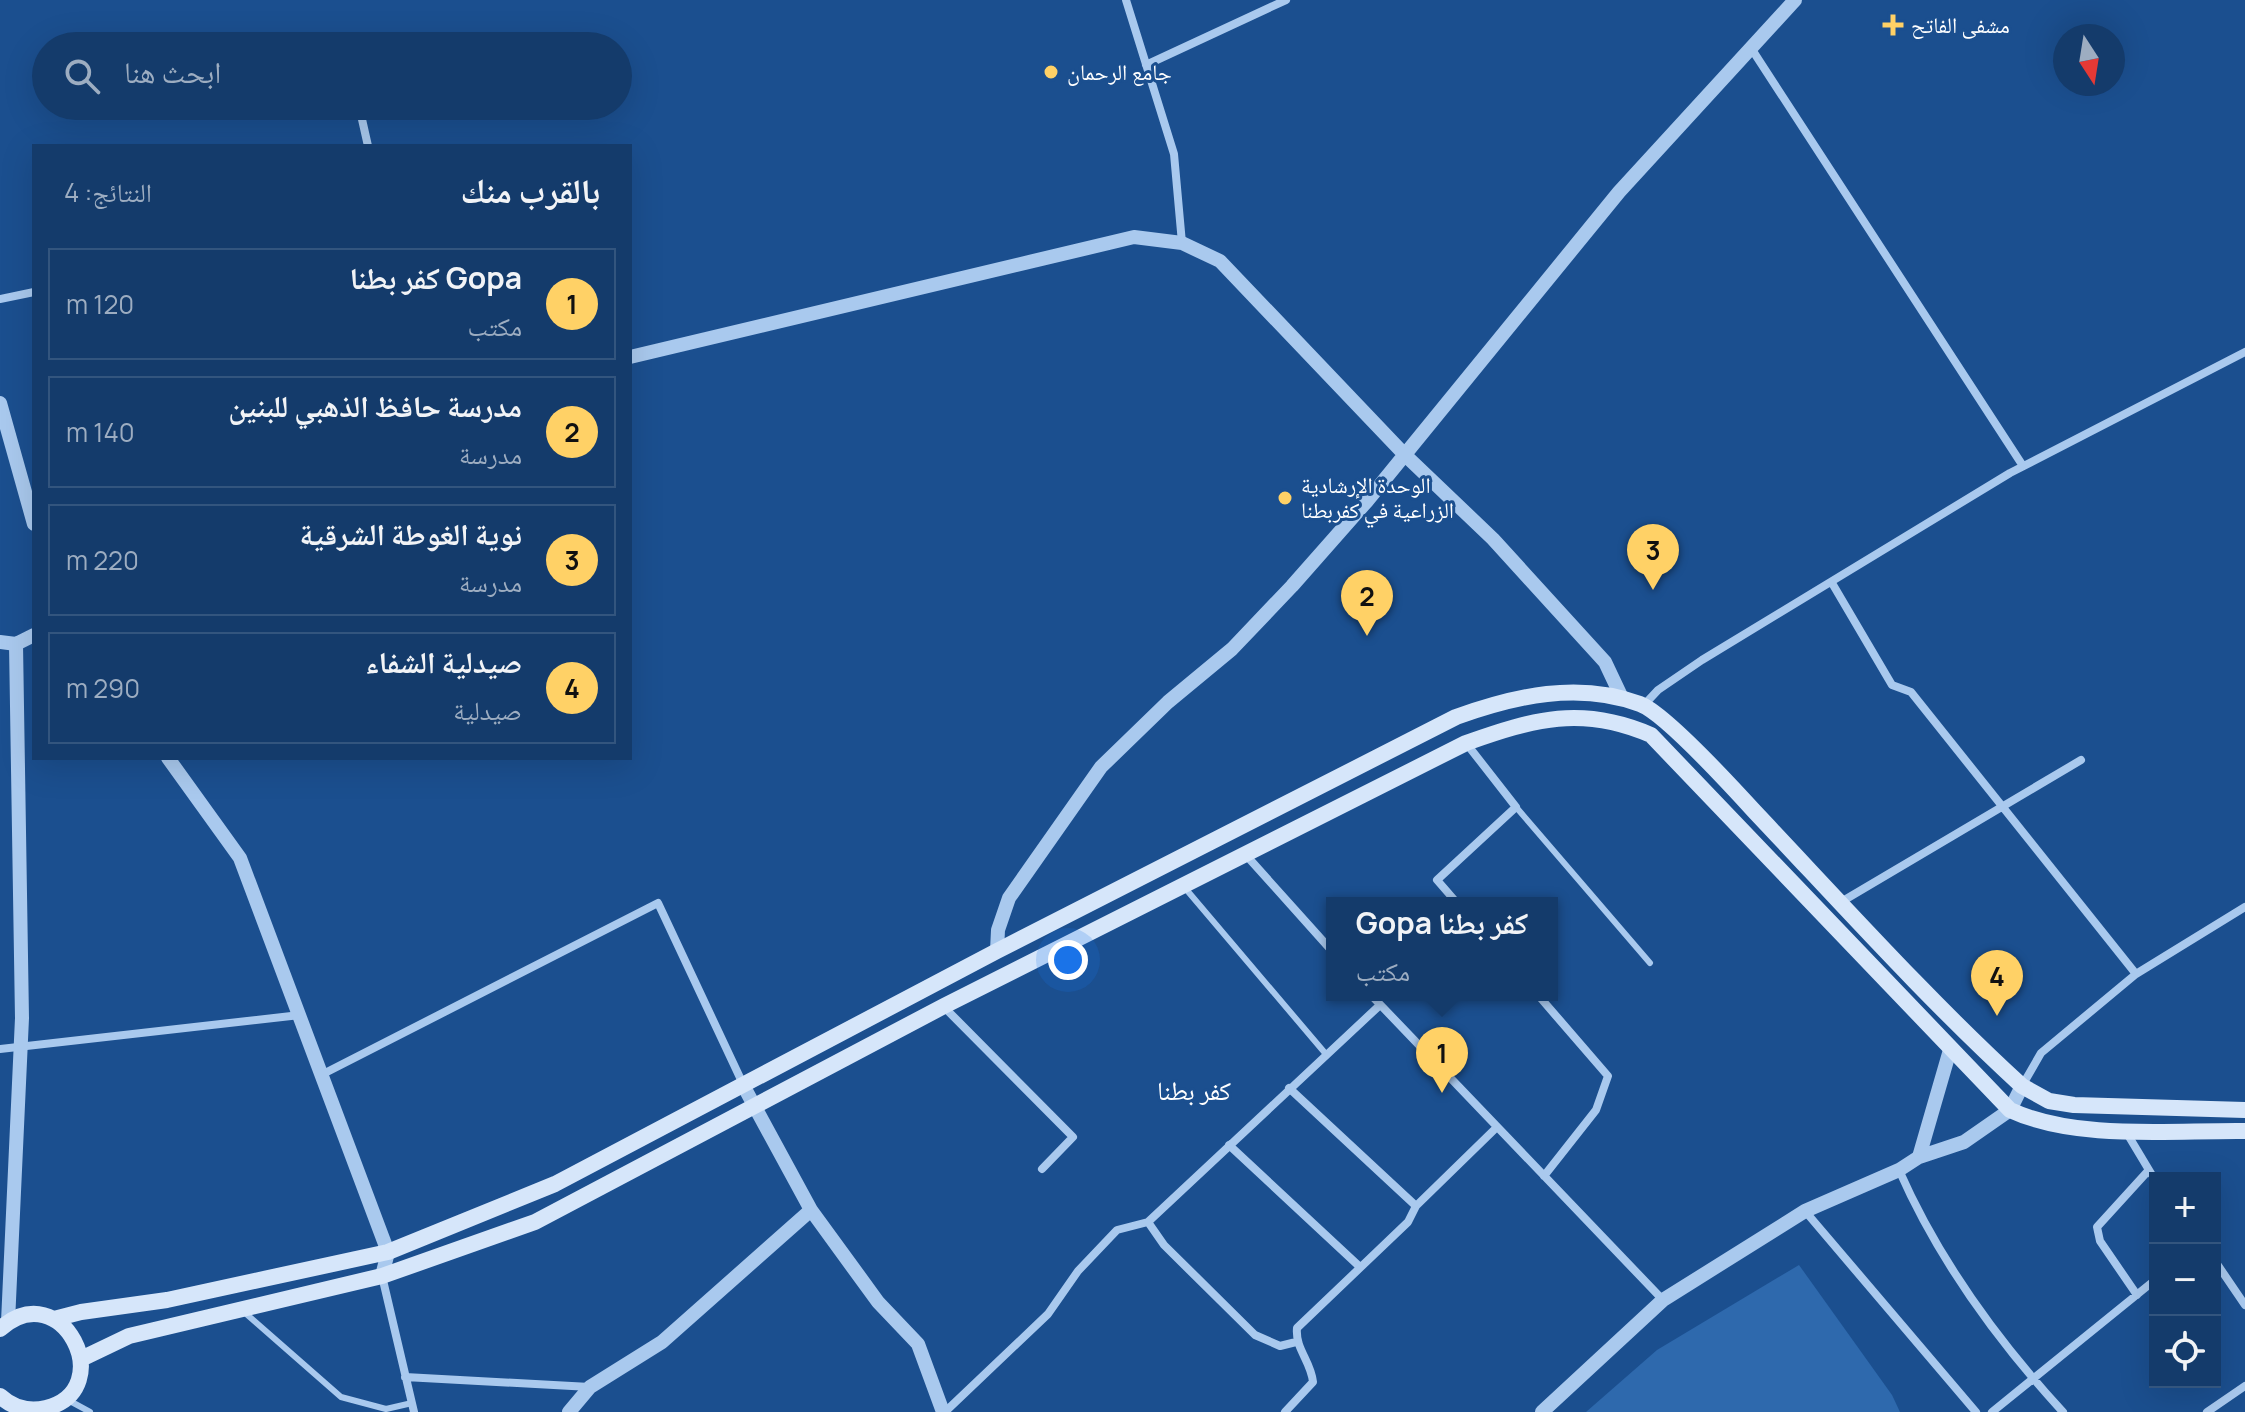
<!DOCTYPE html>
<html lang="ar">
<meta charset="utf-8">
<style>
:root{--surface:#143b6b;--page:#214673;--text:#f1f3f6;--muted:#9dadc1;--line:#33557e;--accent:#ffd166}
body{margin:0;font-family:Manrope,"Noto Naskh Arabic",sans-serif;background:var(--page);color:var(--text);direction:rtl}
.controls{position:absolute;right:24px;bottom:24px;display:grid;overflow:hidden;border-radius:0px;box-shadow:0 8px 32px #0002}
.controls button{width:72px;height:72px;display:grid;place-items:center;padding:0;border:0;border-bottom:2px solid var(--line);background:var(--surface);color:var(--text);font:40px sans-serif}
.compass{position:absolute;left:2053px;top:24px;width:72px;height:72px;border-radius:50%;background:var(--surface);box-shadow:0 8px 32px #0002;rotate:168deg}
.you{position:absolute;left:1068px;top:960px;width:28px;height:28px;margin:-20px;border:6px solid #fff;border-radius:50%;background:#1a73e8;box-shadow:0 0 0 12px #1a73e833}
.badge{display:grid;place-items:center;width:52px;height:52px;border-radius:50%;background:var(--accent);color:#111;font-size:26px;font-weight:700}
.pin{position:absolute;translate:-50% -66px;filter:drop-shadow(0 2px 4px #0008)}
.pin::after{content:'';position:absolute;top:42px;width:28px;height:24px;background:inherit;clip-path:polygon(0 0,100% 0,50% 100%)}
.popup{position:absolute;left:1326px;top:897px;width:232px;height:104px;box-sizing:border-box;display:grid;place-content:center;border-radius:0px;background:var(--surface);filter:drop-shadow(0 2px 6px #0005);font-size:26px;white-space:nowrap;color:var(--muted)}
.popup b{font-size:30px;color:var(--text)}
.popup::after{content:'';position:absolute;left:50%;top:100%;margin-left:-16px;border:16px solid transparent;border-top-color:var(--surface)}
.list{margin:0;padding:0;list-style:none}
h2{display:flex;justify-content:space-between;align-items:center;height:104px;margin:0;padding:0 32px;font-size:34px}
h2 small{font-size:26px;font-weight:400;color:var(--muted)}
.list li{display:grid;grid-template-columns:52px 1fr auto;gap:24px;align-items:center;box-sizing:border-box;height:112px;margin:0 16px 16px;padding:0 16px;border:2px solid var(--line);border-radius:0px}
.list b{display:block;font-size:30px;white-space:nowrap}
.list p{margin:0;font-size:26px;white-space:nowrap;color:var(--muted)}
.list em{font-size:26px;font-style:normal;color:var(--muted)}
.icon{flex:none;width:44px;height:44px;fill:none;stroke:currentColor;stroke-width:2;stroke-linecap:round;stroke-linejoin:round}
.map{position:relative;flex:none;width:2245px;height:1412px;overflow:hidden;direction:ltr}
.search{position:absolute;background:var(--surface);box-shadow:0 8px 32px #0002;left:32px;top:32px;width:600px;height:88px;display:flex;align-items:center;gap:20px;box-sizing:border-box;padding:0 28px;border-radius:44px;color:var(--muted);font-size:30px}
.panel{position:absolute;background:var(--surface);box-shadow:0 8px 32px #0002;left:32px;top:144px;width:600px;height:616px;border-radius:0px;direction:rtl}
.map>svg:first-child{display:block}
</style>
<div class="map">
<svg width="2245" height="1412" viewBox="0 0 2245 1412">
<rect width="100%" height="100%" fill="#1b4f8f"/>
<path fill="#2e69ad" d="M1799,1265L1892,1395L1900,1412H1586L1657,1350Z"/>
<g fill="none" stroke-linecap="round" stroke-linejoin="round">
<path stroke="#a9c9ee" stroke-width="6" d="M1516,807L1650,963
M1185,888L1325,1053
M244,1312L341,1397L386,1409L412,1403
M68,1400L90,1412"/>
<path stroke="#a9c9ee" stroke-width="8" d="M1126,0L1174,154L1182,243
M1751,48L2023,466
M1146,65L1286,0
M359,106L368,146
M0,299L34,292
M1832,583L1892,685L1911,692L2136,974
M1644,705L1658,690L1702,660L2010,473L2245,352
M1245,854L1332,951
M1841,902L2081,760
M1457,903L1437,880L1516,807L1466,743
M1371,995L1663,1300
M1538,995L1608,1076L1596,1110L1544,1176
M944,1007L1073,1137L1042,1169
M0,1049L300,1015
M323,1074L658,903L743,1084
M2022,1086L2041,1053L2136,974L2245,907
M1289,1088L1416,1206
M2125,1130L2155,1180
M1229,1145L1360,1267
M1899,1170C1939,1261 1996,1339 2063,1412
M1805,1211L1976,1412
M1148,1222L1164,1245L1255,1335L1280,1346L1296,1342
M2215,1261L2245,1305
M382,1276L414,1412
M2137,1295L2100,1241L2097,1227L2148,1171
M405,1377L590,1387
M945,1412L1048,1314L1078,1271L1117,1230L1148,1222L1380,1005
M1285,1412L1313,1382C1311,1361 1295,1349 1297,1328L1408,1222L1416,1206L1497,1127
M1992,1412L2155,1280
M2207,1412L2245,1386"/>
<path stroke="#a9c9ee" stroke-width="14" d="M630,357L1134,237L1182,243L1220,261L1404,454L1493,539L1605,662L1622,698
M0,403L34,524
M0,642L16,644L34,635
M168,758L240,858L388,1252L382,1276
M997,951L998,930L1009,898L1101,767L1168,702L1232,649L1292,586L1367,501L1619,192L1795,0
M743,1085L811,1210L878,1302L918,1344L943,1412
M1919,1157L1950,1050
M8,1322L22,1018L16,644
M569,1412L590,1387L662,1342L811,1210
M1542,1412L1663,1300L1805,1211L1899,1170L1919,1157L1964,1142L2010,1110L2022,1086"/>
<path stroke="#d6e6fa" stroke-width="16" d="M54,1319L81,1312L167,1300L388,1252L555,1184L997,951L1456,717C1515,696 1578,681 1640,704C1664,713 1734,789 1755,812C1842,904 1928,1000 2022,1086L2049,1101L2074,1105L2245,1110
M0,1329C62,1273 120,1390 46,1408C28,1412 13,1408 0,1396
M81,1359L129,1336L382,1276L535,1222L944,1006L1466,743C1534,719 1582,705 1651,735L2010,1110C2077,1141 2172,1130 2245,1131"/>
</g>
<g fill="#ffd166" stroke="#1b4f8f" stroke-width="3">
<path d="M1889 13h8v8h8v8h-8v8h-8v-8h-8v-8h8z"/>
<circle cx="1051" cy="72" r="8"/>
<circle cx="1285" cy="498" r="8"/>
</g>
<g text-anchor="middle" stroke-width="6" stroke-linejoin="round" paint-order="stroke">
<g font-size="22" fill="#fff" stroke="#1b4f8f" text-anchor="start">
<text x="1911" y="33">مشفى الفاتح</text>
<text x="1067" y="80">جامع الرحمان</text>
<text x="1301" y="493">الوحدة الإرشادية<tspan x="1301" dy="25">الزراعية في كفربطنا</tspan></text>
</g>
<g font-size="26" fill="#fff" stroke="#1b4f8f">
<text x="1194" y="1100">كفر بطنا</text>
</g>
</g>
</svg>
<div class="controls">
<button>+</button>
<button>−</button>
<button><svg class="icon" aria-label="locate" viewBox="0 0 24 24"><circle cx="12" cy="12" r="6"/><path d="M12 2v4M12 18v4M2 12h4M18 12h4"/></svg></button>
</div>
<svg class="compass" viewBox="-18 -18 36 36"><path d="M0-13l5 13h-10z" fill="#e53935"/><path d="M0 13l5-13h-10z" fill="#9dadc1"/></svg>
<div class="you"></div>
<div class="pin badge" style="left:1442px;top:1093px">1</div>
<div class="popup"><b>Gopa كفر بطنا</b>مكتب</div>
<div class="pin badge" style="left:1367px;top:636px">2</div>
<div class="pin badge" style="left:1653px;top:590px">3</div>
<div class="pin badge" style="left:1997px;top:1016px">4</div>
<div class="search"><svg class="icon" aria-label="search" viewBox="0 0 24 24"><circle cx="10" cy="10" r="6"/><path d="M15 15l6 6"/></svg>ابحث هنا</div>
<section class="panel">
<h2>بالقرب منك<small>النتائج: 4</small></h2>
<ul class="list">
<li><span class="badge">1</span><div><b>Gopa كفر بطنا</b><p>مكتب</p></div><em>120 m</em></li>
<li><span class="badge">2</span><div><b>مدرسة حافظ الذهبي للبنين</b><p>مدرسة</p></div><em>140 m</em></li>
<li><span class="badge">3</span><div><b>نوية الغوطة الشرقية</b><p>مدرسة</p></div><em>220 m</em></li>
<li><span class="badge">4</span><div><b>صيدلية الشفاء</b><p>صيدلية</p></div><em>290 m</em></li>
</ul>
</section>
</div>
